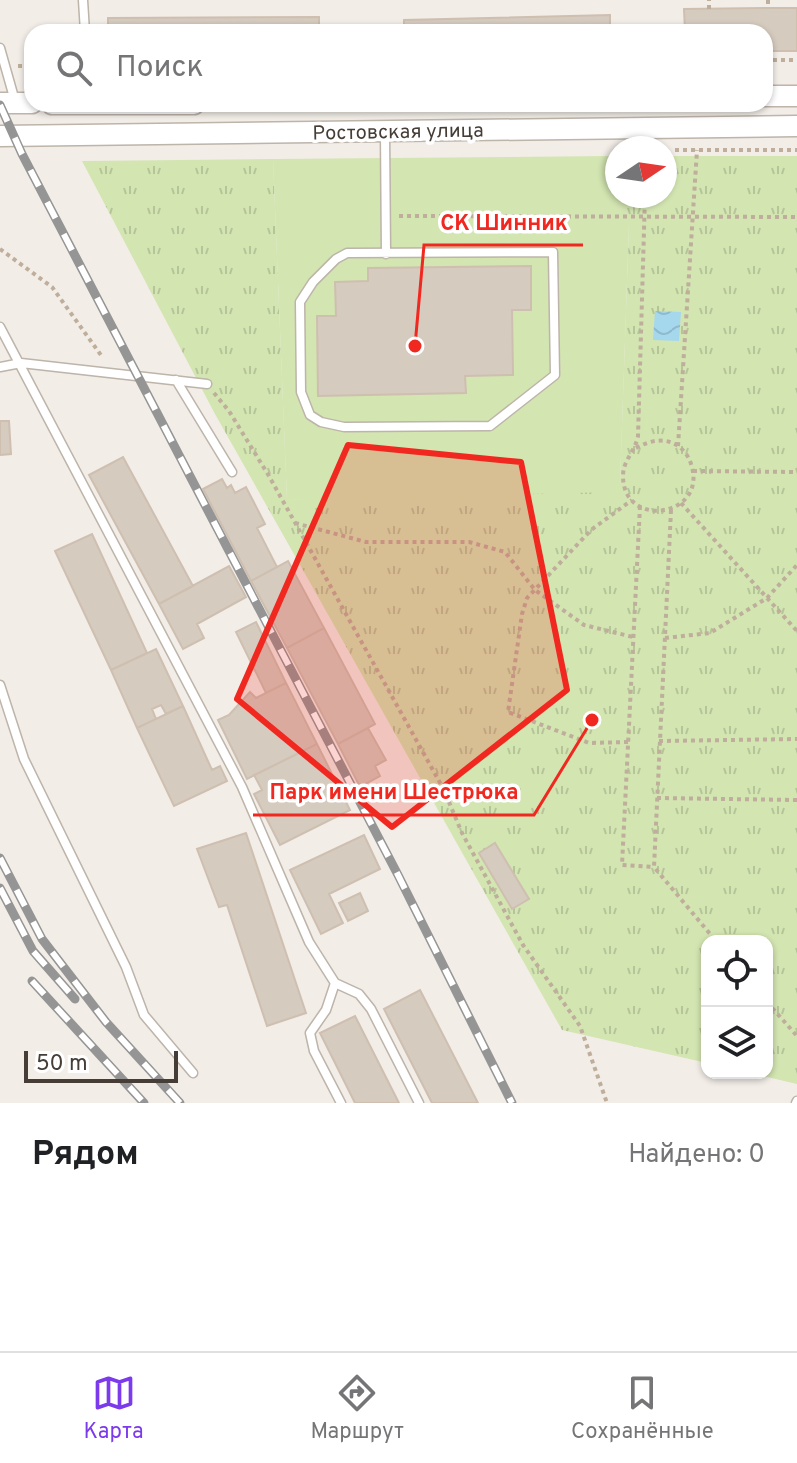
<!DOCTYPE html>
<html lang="ru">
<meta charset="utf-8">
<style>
:root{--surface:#fff;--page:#f2f2f2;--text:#202124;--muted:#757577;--line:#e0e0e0;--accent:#7c3aed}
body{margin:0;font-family:Overpass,sans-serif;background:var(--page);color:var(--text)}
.controls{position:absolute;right:24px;bottom:24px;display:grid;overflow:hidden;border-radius:16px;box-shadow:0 2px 6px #0004}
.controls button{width:72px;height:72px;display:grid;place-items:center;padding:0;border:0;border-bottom:2px solid var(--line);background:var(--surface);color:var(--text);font:40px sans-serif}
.compass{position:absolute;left:605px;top:136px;width:72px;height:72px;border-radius:50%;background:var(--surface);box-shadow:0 2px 6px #0004;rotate:77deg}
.scale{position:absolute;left:24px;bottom:20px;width:154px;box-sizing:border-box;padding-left:8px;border:4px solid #453d36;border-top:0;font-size:22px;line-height:28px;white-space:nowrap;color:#453d36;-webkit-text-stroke:6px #fff;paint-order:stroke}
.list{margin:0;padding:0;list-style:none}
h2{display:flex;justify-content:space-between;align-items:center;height:104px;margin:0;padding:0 32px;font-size:34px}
h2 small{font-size:26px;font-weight:400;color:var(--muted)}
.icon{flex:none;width:44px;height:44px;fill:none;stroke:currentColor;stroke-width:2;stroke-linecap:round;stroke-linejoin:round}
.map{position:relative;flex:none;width:797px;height:1103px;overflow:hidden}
.search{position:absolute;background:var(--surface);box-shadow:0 2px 6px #0004;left:24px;right:24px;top:24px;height:88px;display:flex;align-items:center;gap:20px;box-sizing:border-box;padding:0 28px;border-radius:24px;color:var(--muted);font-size:30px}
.sheet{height:248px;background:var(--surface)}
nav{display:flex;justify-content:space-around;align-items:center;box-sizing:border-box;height:112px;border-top:2px solid var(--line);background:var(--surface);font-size:22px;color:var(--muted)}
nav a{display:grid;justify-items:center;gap:4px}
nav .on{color:var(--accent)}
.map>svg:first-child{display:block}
</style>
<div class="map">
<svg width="797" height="1103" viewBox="0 0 797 1103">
<defs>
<pattern id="grass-tufts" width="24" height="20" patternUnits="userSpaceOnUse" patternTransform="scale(2)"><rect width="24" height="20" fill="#d3e5b1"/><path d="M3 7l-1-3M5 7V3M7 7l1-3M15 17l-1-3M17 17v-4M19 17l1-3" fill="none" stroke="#b6c599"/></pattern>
<pattern id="water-waves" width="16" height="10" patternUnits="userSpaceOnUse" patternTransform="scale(2)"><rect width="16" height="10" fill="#a5d7ed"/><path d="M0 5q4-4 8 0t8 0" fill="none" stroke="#8fb9cc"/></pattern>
</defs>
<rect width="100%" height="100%" fill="#f2ede7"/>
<path fill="url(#grass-tufts)" d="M613,156H617V196H665V156H797V1084L751,1073H767V941H707V1063L562,1030L215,414L82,161L273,159L287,500L620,484L629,225L613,224Z"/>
<path fill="#d3e5b1" d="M613,156V223L629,224L620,484L612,492L287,500L273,159Z"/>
<path fill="url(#water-waves)" d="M655,311L681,312L679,341L653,340Z"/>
<path fill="#d6cbbf" stroke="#cebfb0" stroke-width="2" d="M768,8H797V51H765V32H685L684,9Z
M610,15V32H404V20Z
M319,17V32H108V18Z
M531,266V310H512L513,375L465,376L466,393L318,396L317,316H336L335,282L368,281V268Z
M0,421H9L11,454L0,455Z
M123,457L193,586L159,604L89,475Z
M222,479L227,488L231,485L235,493L246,487L265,524L257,528L277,567L251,581L203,489Z
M92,534L147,653L111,670L55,551Z
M288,561L324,628L287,648L251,581Z
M229,566L246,597L197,624L204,638L183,649L159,604Z
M256,622L286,683L266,693L236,632Z
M324,628L375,724L338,744L287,648Z
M156,649L183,706L166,714L161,705L152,709L156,719L137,728L111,670Z
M286,683L317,744L247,779L218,720L229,715L250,692L256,698Z
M183,706L212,770L220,766L227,781L174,806L137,728Z
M368,728L386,760L375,766L380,776L360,787L338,744Z
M317,744L350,810L280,845L254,794L262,790L254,775Z
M246,833L306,1013L267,1026L227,905L219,907L197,849Z
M364,835L380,869L329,894L343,923L321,934L290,870Z
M495,843L529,899L512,909L479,853Z
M360,893L368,911L348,921L339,903Z
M420,990L478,1103H432L384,1009Z
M355,1016L399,1103H355L320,1033Z"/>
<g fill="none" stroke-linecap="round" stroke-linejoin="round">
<g stroke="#bdb4aa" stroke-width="11">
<path id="service" d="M83,0L85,32
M0,48L15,101
M385,132L386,254
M553,252L555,375L490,426L344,427L321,422L310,415L301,392L300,302L313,282L336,259L347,253Z
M0,327L242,787L309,942L335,983L326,1010L310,1033L314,1051L341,1103
M0,367L21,363L207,384
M176,380L232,472
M0,685L24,759L126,967L144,1015L193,1073
M335,983L359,994L371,1009L419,1103
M796,1103L797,1101"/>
</g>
<g stroke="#bdb4aa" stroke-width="23">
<path id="tertiary" d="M765,96H797
M0,103H32
M52,104H194
M0,136L797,126"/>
</g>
<path stroke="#beae9b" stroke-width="4" stroke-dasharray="4 4" stroke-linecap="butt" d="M768,0V8
M709,9V0
M765,60H797
M18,66H32
M675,150H797
M399,216L797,217
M0,249L52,287L103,358
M214,393L229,411L269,476L443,788L462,833L523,945L580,1026L607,1103
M678,446L697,150
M636,448C649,441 663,437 677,445C684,450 689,457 691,464C709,517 623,530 623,476C623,460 635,452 638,436L645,196
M693,471L797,472
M681,503L797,631
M640,506L622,865L654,867
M671,510L654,867L716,941
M295,523L366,542H469L505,552L535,590L584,625L633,637
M665,638L710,633L767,598L797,565
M659,741L797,739
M628,742L589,743L508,712L522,614L527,598L591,530L632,500
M657,798L797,800
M767,1002L797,1036"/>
<use href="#service" stroke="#fff" stroke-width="8"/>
<use href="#tertiary" stroke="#fff" stroke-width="20"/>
<g stroke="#959595" stroke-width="9">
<path id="rail" d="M0,105L22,154L398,875L512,1103
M0,858L42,939L106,1022L180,1103
M0,888L33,951L75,999
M32,981L144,1103"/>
</g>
<use href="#rail" stroke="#fff" stroke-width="6" stroke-dasharray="18" stroke-linecap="butt"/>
</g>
<path fill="#f02820" fill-opacity="0.2" stroke="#f02820" stroke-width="6" stroke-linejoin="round" d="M348,445L521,462L567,690L392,827L237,699Z"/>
<g text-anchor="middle" stroke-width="7" stroke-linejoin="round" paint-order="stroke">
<g font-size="20" fill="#453d36" stroke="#fff">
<text transform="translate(398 131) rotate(-1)" y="7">Ростовская улица</text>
</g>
</g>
<path fill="none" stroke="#f02820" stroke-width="3" d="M415 346L424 245H583M592 720L534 815H253"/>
<g fill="#f02820" stroke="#fff" stroke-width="3">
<circle cx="415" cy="346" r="8"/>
<circle cx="592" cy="720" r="8"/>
</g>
<g font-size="22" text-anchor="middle" font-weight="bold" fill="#f02820" stroke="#fff" stroke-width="7" stroke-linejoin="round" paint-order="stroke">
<text x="504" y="230">СК Шинник</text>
<text x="394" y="799">Парк имени Шестрюка</text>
</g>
</svg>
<div class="controls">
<button><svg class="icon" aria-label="locate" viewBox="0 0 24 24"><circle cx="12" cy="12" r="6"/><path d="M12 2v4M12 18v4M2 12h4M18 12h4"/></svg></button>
<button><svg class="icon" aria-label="layers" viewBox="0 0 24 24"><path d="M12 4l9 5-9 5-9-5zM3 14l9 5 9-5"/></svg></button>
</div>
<svg class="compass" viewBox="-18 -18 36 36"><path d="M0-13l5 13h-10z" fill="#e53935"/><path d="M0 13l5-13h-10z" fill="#757577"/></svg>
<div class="scale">50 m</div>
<div class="search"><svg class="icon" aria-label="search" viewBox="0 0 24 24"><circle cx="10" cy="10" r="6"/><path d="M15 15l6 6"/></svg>Поиск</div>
</div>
<section class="sheet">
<h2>Рядом<small>Найдено: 0</small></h2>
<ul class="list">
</ul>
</section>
<nav>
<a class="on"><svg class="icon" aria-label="map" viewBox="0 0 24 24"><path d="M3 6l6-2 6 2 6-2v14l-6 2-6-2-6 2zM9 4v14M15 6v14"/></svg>Карта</a>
<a><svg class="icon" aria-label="directions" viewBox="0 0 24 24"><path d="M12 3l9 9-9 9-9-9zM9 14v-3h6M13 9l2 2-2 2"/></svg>Маршрут</a>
<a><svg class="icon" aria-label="saved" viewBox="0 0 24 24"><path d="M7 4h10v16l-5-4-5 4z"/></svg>Сохранённые</a>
</nav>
